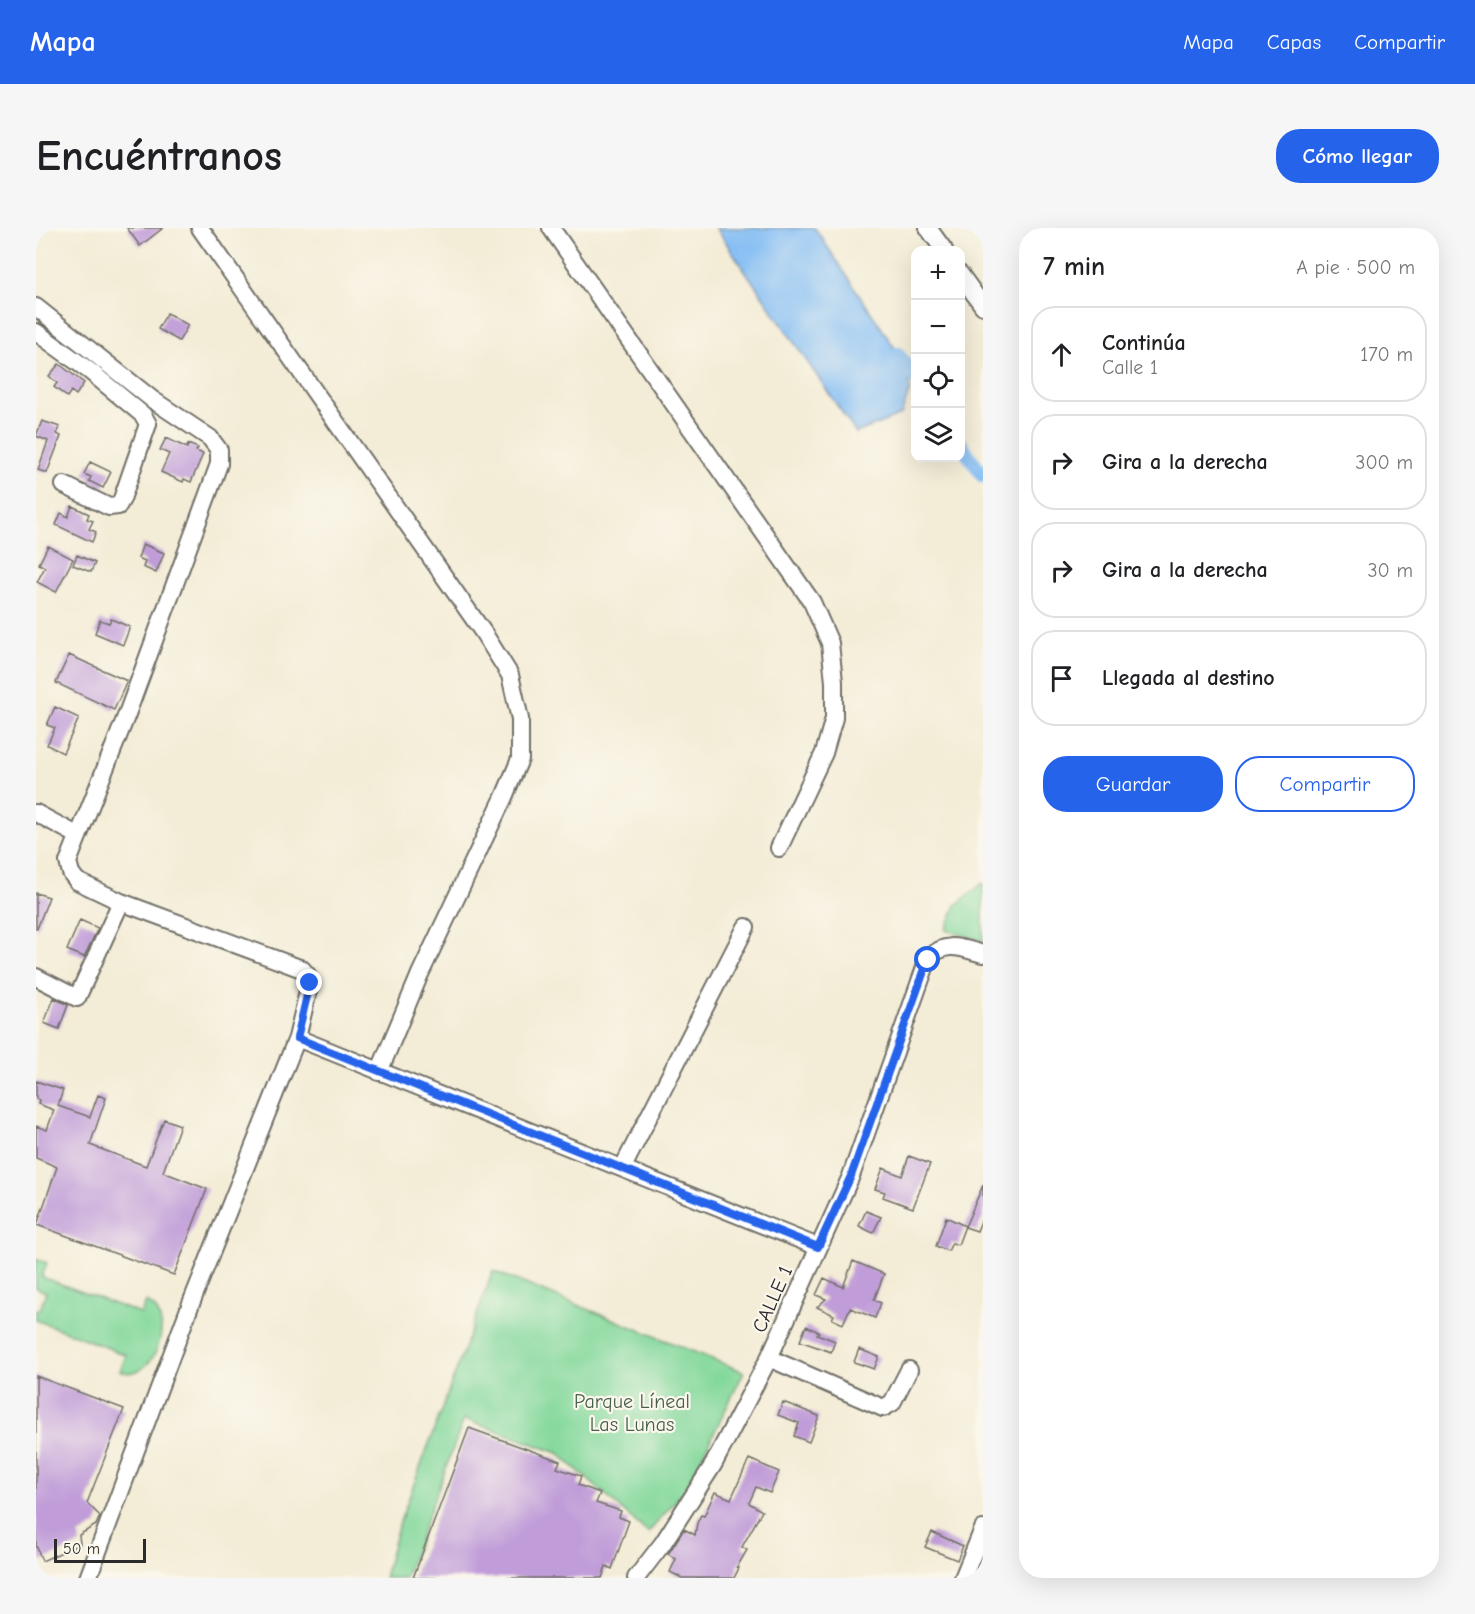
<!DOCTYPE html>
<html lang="es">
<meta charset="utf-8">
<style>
:root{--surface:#fff;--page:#f6f6f6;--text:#202124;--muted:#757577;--line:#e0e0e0;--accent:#2563eb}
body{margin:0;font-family:"Comic Neue",sans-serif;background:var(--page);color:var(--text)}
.controls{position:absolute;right:18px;top:18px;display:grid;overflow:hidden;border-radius:12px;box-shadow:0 6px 24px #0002}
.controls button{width:54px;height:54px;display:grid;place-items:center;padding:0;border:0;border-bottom:2px solid var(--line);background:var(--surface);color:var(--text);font:30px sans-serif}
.scale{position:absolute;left:18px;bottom:15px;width:92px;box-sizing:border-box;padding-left:6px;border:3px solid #2b2b2b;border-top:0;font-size:16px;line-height:21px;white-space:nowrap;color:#2b2b2b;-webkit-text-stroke:4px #fbf7ec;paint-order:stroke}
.stop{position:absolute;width:18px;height:18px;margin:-14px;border:4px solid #2563eb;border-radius:50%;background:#fff}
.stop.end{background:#2563eb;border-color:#fff;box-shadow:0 2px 6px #0008}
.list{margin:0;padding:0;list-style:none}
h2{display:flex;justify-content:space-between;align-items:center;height:78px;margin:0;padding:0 24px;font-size:26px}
h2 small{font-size:20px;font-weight:400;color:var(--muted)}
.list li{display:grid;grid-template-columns:39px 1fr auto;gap:18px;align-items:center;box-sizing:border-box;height:96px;margin:0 12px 12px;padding:0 12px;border:2px solid var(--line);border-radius:24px}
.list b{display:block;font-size:22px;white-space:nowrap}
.list p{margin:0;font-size:20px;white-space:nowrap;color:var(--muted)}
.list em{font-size:20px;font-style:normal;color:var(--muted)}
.actions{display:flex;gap:12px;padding:18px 24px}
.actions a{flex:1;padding:14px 0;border:2px solid var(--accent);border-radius:24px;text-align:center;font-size:21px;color:var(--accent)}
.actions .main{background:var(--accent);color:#fff}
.icon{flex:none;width:33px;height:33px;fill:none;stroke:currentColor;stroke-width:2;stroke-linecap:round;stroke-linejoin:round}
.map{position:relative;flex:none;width:947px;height:1350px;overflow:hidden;border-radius:24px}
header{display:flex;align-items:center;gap:36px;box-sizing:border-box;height:84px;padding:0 30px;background:var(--accent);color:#fff}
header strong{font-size:28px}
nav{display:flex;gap:33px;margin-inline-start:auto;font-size:21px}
.intro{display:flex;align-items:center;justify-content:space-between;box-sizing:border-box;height:144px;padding:0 36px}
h1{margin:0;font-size:42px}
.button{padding:15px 27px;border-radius:24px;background:var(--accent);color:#fff;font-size:21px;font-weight:700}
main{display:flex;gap:36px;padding:0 36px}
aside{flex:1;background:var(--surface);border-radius:24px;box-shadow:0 6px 24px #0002}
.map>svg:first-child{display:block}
</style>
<header>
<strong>Mapa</strong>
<nav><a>Mapa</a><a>Capas</a><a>Compartir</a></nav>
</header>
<div class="intro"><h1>Encuéntranos</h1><a class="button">Cómo llegar</a></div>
<main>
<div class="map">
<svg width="947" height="1350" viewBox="0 0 947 1350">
<rect width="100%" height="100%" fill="#fbf7ec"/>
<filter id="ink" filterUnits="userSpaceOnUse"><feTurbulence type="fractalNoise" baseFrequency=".0167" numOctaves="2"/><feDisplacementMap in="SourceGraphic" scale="12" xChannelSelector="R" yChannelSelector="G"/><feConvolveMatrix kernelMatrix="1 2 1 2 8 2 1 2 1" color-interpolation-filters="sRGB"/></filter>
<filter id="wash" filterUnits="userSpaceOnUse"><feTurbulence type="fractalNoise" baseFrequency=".008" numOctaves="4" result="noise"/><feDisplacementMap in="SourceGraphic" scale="24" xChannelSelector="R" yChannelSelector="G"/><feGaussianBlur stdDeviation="1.35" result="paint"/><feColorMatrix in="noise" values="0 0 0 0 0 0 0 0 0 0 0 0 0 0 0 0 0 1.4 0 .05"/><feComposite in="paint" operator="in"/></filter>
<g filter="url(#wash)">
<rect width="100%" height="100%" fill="#f3ecd6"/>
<path fill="#83d89b" stroke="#578263" stroke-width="1.5" d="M947,655V713L910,702L920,677Z
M0,1031L11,1035L6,1049L105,1086L110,1074C141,1086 120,1156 84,1143L90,1127L0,1092V1081L4,1082L10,1064L0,1060Z
M457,1043L708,1144L650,1261L612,1305L522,1225L428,1191L369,1350H348L361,1302Z"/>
<path fill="#83bdf4" stroke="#577490" stroke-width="1.5" d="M680,0H779L872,140L874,162L865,187L820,205Z"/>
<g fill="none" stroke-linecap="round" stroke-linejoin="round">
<path stroke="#83bdf4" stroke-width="14" d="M862,126L880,151
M924,215L947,248"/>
</g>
<g id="blocks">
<path fill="#c09cd8" d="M91,0H127L104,18Z
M131,85L152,97L143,113L122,101Z
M23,136L48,155L40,167L35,163L31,169L18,159L21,155L13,148Z
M6,193L24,199L21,206L25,208L11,245L2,242L12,213L0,208Z
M130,210L151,220L152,216L162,220L160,223L167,226L155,254L148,251L147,254L125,244L133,226L124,222Z
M54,234L75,244L67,260L53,253L55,249L48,246Z
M36,278L53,286L51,291L57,293L53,301L60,304L56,314L20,297L25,285L32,289Z
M107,316L128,325L120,345L107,339L109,333L102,330Z
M12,318L37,331L20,364L1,354L9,339L3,336Z
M41,327L59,335L55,344L37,337Z
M75,391L94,399L87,417L59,405L64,392L73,395Z
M33,427L91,453L78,482L20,455Z
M19,479L43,490L27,525L11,517L19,500L11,497Z
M0,665L13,669L1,701H0Z
M44,692L62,700L48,729L31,722Z
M18,770L32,777L23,801L8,795Z
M0,853L27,862L22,878L54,889L62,867L70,870L54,917L110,938L128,891L144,897L127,944L171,961L138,1047L1,997L21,939L0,930V898L11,902L18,882L2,876L3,872L0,871Z
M873,928L894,936L877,980L847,969L849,964L839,961L847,940L866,948Z
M947,957V988L941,1003L929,999Z
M830,983L845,989L837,1005L823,998Z
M910,989L929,998L922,1017L916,1015L912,1023L900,1018Z
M817,1033L848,1046L838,1072L845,1075L839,1090L814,1080L807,1096L796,1091L798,1087L781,1079L790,1071L780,1067L788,1050L807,1059Z
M770,1098L783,1104L781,1106L799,1113L795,1124L764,1113Z
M823,1121L843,1129L838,1141L818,1134Z
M0,1148L88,1181L51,1275L64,1288L60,1297L43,1307L44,1316L6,1333L0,1317Z
M747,1174L783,1188L773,1214L758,1208L763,1195L742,1187Z
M433,1200L524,1233L521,1240L545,1248L542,1257L564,1265L560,1275L585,1283L583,1289L593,1293L576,1341L570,1338L566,1350H377Z
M713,1231L743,1244L734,1265L720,1259L713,1275L726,1283L706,1319L711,1322L701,1339L703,1340L698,1350H646L634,1344L640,1331L632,1326L648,1301L659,1307L661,1295L665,1287L668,1288L679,1264L695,1271Z
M896,1304L927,1318L921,1332L889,1319Z"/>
</g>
</g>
<g filter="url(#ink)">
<use href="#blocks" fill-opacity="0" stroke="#716f67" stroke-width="1.5"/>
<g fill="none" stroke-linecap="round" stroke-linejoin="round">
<g stroke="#716f67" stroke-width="20">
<path id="minor" d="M164,0L447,404L474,447L484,491V531L468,569L384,746L343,844
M515,0L776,374L794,415L798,454V490L788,525L743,620
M892,0L908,22
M924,46L947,78
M0,79L117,172L174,210L183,222V236L91,486L32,634L35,645L41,653L85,674L266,741L272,748L274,755L261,810L154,1078L52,1350
M0,104L55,144L107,187L112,196L86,271L82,278L73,279L28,257
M0,585L41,607
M0,749L41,770L85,674
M261,810L782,1019
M587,939L710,699
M733,1130L847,1180L856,1175L873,1142
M600,1350L627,1315L677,1237L733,1130L815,948L892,731C909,712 925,720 947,726
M927,1350L947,1301"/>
</g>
<use href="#minor" stroke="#fff" stroke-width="16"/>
</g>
</g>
<g fill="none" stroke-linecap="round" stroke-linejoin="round" filter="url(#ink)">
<path stroke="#2563eb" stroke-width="8" d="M274,755L261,810L782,1019L815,948L892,732"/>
</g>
<g text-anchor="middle" stroke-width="4.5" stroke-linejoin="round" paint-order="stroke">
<g font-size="20" fill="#2b2b2b" stroke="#fbf7ec">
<text transform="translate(736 1071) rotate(-66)" y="7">CALLE 1</text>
</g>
<g font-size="20" fill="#455f4d" stroke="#fbf7ec">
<text x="596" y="1180">Parque Líneal<tspan x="596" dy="23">Las Lunas</tspan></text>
</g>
</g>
</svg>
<div class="controls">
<button>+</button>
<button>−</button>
<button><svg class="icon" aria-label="locate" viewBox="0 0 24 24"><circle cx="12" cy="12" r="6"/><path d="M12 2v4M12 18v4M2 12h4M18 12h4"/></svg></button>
<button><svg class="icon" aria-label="layers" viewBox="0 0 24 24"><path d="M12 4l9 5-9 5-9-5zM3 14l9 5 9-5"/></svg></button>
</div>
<div class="scale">50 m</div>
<div class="stop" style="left:892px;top:732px"></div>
<div class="stop end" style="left:274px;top:755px"></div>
</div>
<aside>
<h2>7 min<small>A pie · 500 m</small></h2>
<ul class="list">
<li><svg class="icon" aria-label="ahead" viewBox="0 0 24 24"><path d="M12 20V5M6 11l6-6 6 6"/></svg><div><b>Continúa</b><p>Calle 1</p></div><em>170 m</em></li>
<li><svg class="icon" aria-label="right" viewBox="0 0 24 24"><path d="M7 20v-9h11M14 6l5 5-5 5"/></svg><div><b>Gira a la derecha</b></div><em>300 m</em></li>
<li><svg class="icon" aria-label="right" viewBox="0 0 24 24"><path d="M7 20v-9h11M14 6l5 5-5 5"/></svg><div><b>Gira a la derecha</b></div><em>30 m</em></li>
<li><svg class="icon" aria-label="arrive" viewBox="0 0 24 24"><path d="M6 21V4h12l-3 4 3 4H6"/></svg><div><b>Llegada al destino</b></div></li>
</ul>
<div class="actions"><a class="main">Guardar</a><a>Compartir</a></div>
</aside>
</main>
